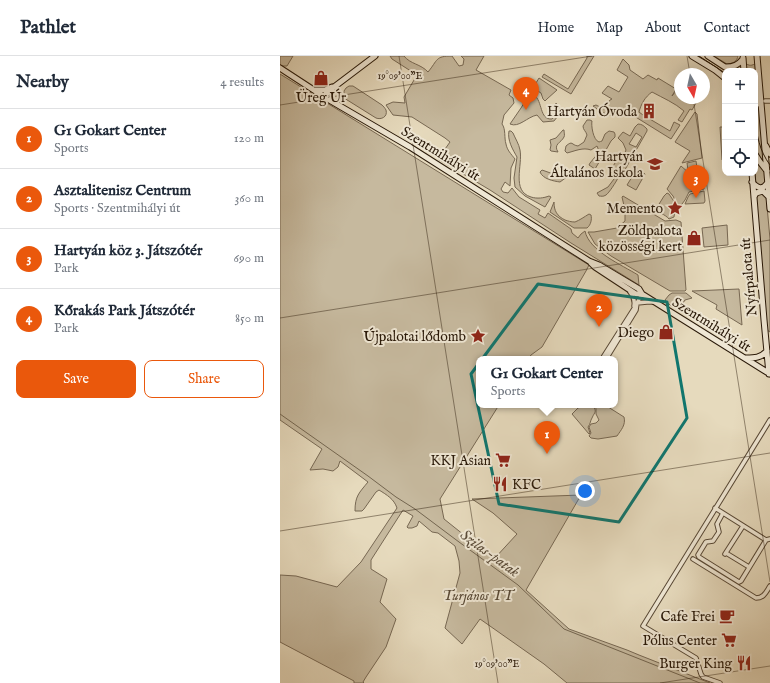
<!DOCTYPE html>
<meta charset="utf-8">
<style>
:root{--surface:#fff;--page:#f2f2f3;--text:#1f2937;--muted:#747a83;--line:#e0e1e3;--accent:#ea580c}
body{margin:0;font-family:"IM FELL English",serif;background:var(--page);color:var(--text)}
.controls{position:absolute;right:12px;top:12px;display:grid;overflow:hidden;border-radius:8px;box-shadow:0 4px 16px #0002}
.controls button{width:36px;height:36px;display:grid;place-items:center;padding:0;border:0;border-bottom:1px solid var(--line);background:var(--surface);color:var(--text);font:20px sans-serif}
.compass{position:absolute;left:394px;top:12px;width:36px;height:36px;border-radius:50%;background:var(--surface);box-shadow:0 4px 16px #0002;rotate:171deg}
.you{position:absolute;left:305px;top:435px;width:14px;height:14px;margin:-10px;border:3px solid #fff;border-radius:50%;background:#1a73e8;box-shadow:0 0 0 6px #1a73e833}
.badge{display:grid;place-items:center;width:26px;height:26px;border-radius:50%;background:var(--accent);color:#fff;font-size:13px;font-weight:700}
.pin{position:absolute;translate:-50% -33px;filter:drop-shadow(0 1px 2px #0008)}
.pin::after{content:'';position:absolute;top:21px;width:14px;height:12px;background:inherit;clip-path:polygon(0 0,100% 0,50% 100%)}
.popup{position:absolute;left:196px;top:300px;width:142px;height:52px;box-sizing:border-box;display:grid;place-content:center;border-radius:8px;background:var(--surface);filter:drop-shadow(0 1px 3px #0005);font-size:13px;white-space:nowrap;color:var(--muted)}
.popup b{font-size:15px;color:var(--text)}
.popup::after{content:'';position:absolute;left:50%;top:100%;margin-left:-8px;border:8px solid transparent;border-top-color:var(--surface)}
.list{margin:0;padding:0;list-style:none}
h2{display:flex;justify-content:space-between;align-items:center;height:52px;margin:0;padding:0 16px;font-size:17px}
h2 small{font-size:13px;font-weight:400;color:var(--muted)}
.list li{display:grid;grid-template-columns:26px 1fr auto;gap:12px;align-items:center;box-sizing:border-box;height:60px;padding:0 16px;border-top:1px solid var(--line)}
.list b{display:block;font-size:15px;white-space:nowrap}
.list p{margin:0;font-size:13px;white-space:nowrap;color:var(--muted)}
.list em{font-size:13px;font-style:normal;color:var(--muted)}
.actions{display:flex;gap:8px;padding:12px 16px}
.actions a{flex:1;padding:9px 0;border:1px solid var(--accent);border-radius:8px;text-align:center;font-size:14px;color:var(--accent)}
.actions .main{background:var(--accent);color:#fff}
.icon{flex:none;width:22px;height:22px;fill:none;stroke:currentColor;stroke-width:2;stroke-linecap:round;stroke-linejoin:round}
.map{position:relative;flex:none;width:490px;height:627px;overflow:hidden}
header{display:flex;align-items:center;gap:24px;box-sizing:border-box;height:56px;padding:0 20px;background:var(--surface);border-bottom:1px solid var(--line)}
header strong{font-size:19px}
nav{display:flex;gap:22px;margin-inline-start:auto;font-size:14px}
main{display:flex}
aside{flex:1;background:var(--surface)}
.map>svg:first-child{display:block}
</style>
<header>
<strong>Pathlet</strong>
<nav><a>Home</a><a>Map</a><a>About</a><a>Contact</a></nav>
</header>
<main>
<aside>
<h2>Nearby<small>4 results</small></h2>
<ul class="list">
<li><span class="badge">1</span><div><b>G1 Gokart Center</b><p>Sports</p></div><em>120 m</em></li>
<li><span class="badge">2</span><div><b>Asztalitenisz Centrum</b><p>Sports · Szentmihályi út</p></div><em>360 m</em></li>
<li><span class="badge">3</span><div><b>Hartyán köz 3. Játszótér</b><p>Park</p></div><em>690 m</em></li>
<li><span class="badge">4</span><div><b>Kőrakás Park Játszótér</b><p>Park</p></div><em>850 m</em></li>
</ul>
<div class="actions"><a class="main">Save</a><a>Share</a></div>
</aside>
<div class="map">
<svg width="490" height="627" viewBox="0 0 490 627">
<rect width="100%" height="100%" fill="#e6dabd"/>
<filter id="stains"><feTurbulence type="fractalNoise" baseFrequency=".005" numOctaves="4"/><feColorMatrix values="0 0 0 0 .2 0 0 0 0 .09 0 0 0 0 .02 0 0 0 .5 -.17"/></filter>
<radialGradient id="worn" r=".72"><stop offset=".6" stop-color="#630" stop-opacity="0"/><stop offset="1" stop-color="#630" stop-opacity=".3"/></radialGradient>
<path fill="#c6b99e" stroke="#776853" fill-rule="evenodd" d="M0,0H13L7,10H2L0,9Z
M110,0H124C130,8 141,8 148,16C158,4 155,0 172,0L179,10L183,9L184,3L181,0H204L196,14L231,34L229,39L233,42L234,47L224,59L222,68C226,73 224,82 226,88C227,94 231,98 235,103L231,112L230,130L225,126L221,133L223,136L228,137L232,132L239,141L260,154L258,158L265,162L268,157L291,173L292,177L298,182L301,178L305,175C309,195 342,209 358,219L359,229L291,187L210,134L158,103L170,86L165,82L132,61L113,59L106,49L113,46L125,47L124,41L137,19L112,3Z
M307,0H314L291,38L262,21L264,18L288,33L307,2Z
M434,0H458C457,5 453,8 447,8Z
M343,3L349,9L350,14L363,23L368,19L377,24L378,22L396,33L392,40L396,35L400,37V42H408L416,47L412,54L410,53L402,66L398,64L404,55C395,47 383,42 372,36C365,41 361,48 359,56L363,59L390,75L394,66L400,69L391,83L354,60L344,56L334,55L333,60L321,56L313,50L316,49L324,53L330,44L332,43L322,37L328,30L339,36L348,21L337,14Z
M465,7C469,10 472,10 476,7L480,47L475,38V15H465Z
M0,18L309,209L306,215L262,291L251,299L248,303H199V349H219L160,443L164,463L214,503L237,478L213,457L192,443L301,439L246,534L289,573L347,594L359,599L430,627H287L264,608L200,563L182,588L165,572L180,517L179,505L175,490L158,477L152,476L139,465L137,470L132,472H128L127,471L133,460L123,454L91,504V513L107,523L100,546L116,563L106,591L86,621L83,626L84,627H74V625L0,586V519L16,520L57,531L81,506L117,452C114,443 107,439 99,434L96,436L84,453L82,455H75C75,440 79,437 88,426L60,405L58,411L53,415L43,413L30,414L42,393L0,364Z
M259,22L277,34L267,43L265,45L263,43L261,37L256,34L253,37L254,39C263,45 259,64 272,63L276,58L272,53L276,47L279,50L281,56L274,65L263,66L257,59C247,61 239,72 230,68L241,52Z
M69,30H73L102,49C103,50 105,52 106,54C108,61 101,64 96,62L64,42V35L66,32Z
M475,43L480,52L485,111L477,99L475,94Z
M415,56L417,58L422,102L402,107L410,95L395,86Z
M307,64H310L312,65C311,69 313,84 319,86C320,86 321,85 322,85L325,78L329,75L334,76L335,78V81L331,85L318,108L315,113L309,109L310,107L315,101L319,95L317,90L311,94C303,91 295,95 287,97L285,95L286,90C293,84 291,89 298,90L304,86L307,79C306,75 303,74 303,70Z
M358,68C362,68 364,70 367,73V75L342,119L334,120L329,117L341,97L344,99L346,94L343,87L338,82L343,76L350,80L355,71ZM356,77L362,81L356,91L349,88Z
M440,71H445V104H442Z
M283,74H284C284,77 285,79 284,81C281,87 273,88 278,96L271,95L270,94L271,89L270,84L276,82Z
M229,75H231L233,77C235,82 239,88 240,94C243,109 231,135 251,141C257,143 264,142 269,140L271,141L265,151L245,140L235,131L234,122L237,101C233,94 227,84 229,75Z
M475,101L485,115L487,127L485,130L476,129L475,117Z
M416,105L418,119L415,120L408,114L407,107Z
M401,110L417,124H423L424,133L409,136L405,144L399,152L393,140L387,133Z
M357,113L365,118L356,134L347,129Z
M262,114L279,120L290,117L291,118L280,126C273,125 263,123 260,116Z
M336,121H337L338,122C336,126 329,137 326,139C323,141 321,140 319,140L317,137L328,131L334,123Z
M424,135L425,145L424,147L405,148L408,141L410,138Z
M480,136L486,139L490,183V276L487,274L475,142Z
M387,137L389,138L395,147C394,151 395,157 394,161L389,163C385,158 378,157 376,153L384,140Z
M343,140L385,165L396,164L401,166L406,234L405,235H390L331,200L315,188L308,176H314L337,172L345,165V154L342,141Z
M274,146C274,155 277,160 285,164C288,165 291,166 295,166C300,164 304,161 309,158L311,159C312,163 311,169 307,172H294L270,156Z
M447,169L448,189L424,191L422,172Z
M459,233L462,269L436,253L437,249L412,235Z
M392,237H406L412,242L405,244L403,247L404,255L391,250L385,244L389,239Z
M304,349H313C317,357 315,355 312,362C310,365 311,367 308,371L310,377L309,378L292,358L298,352Z
M315,349H325L344,361C346,369 341,374 337,380L318,383L311,382L309,380L311,377L309,371L311,368L316,367L319,364L316,358V353Z"/>
<g fill="none" stroke-linecap="round" stroke-linejoin="round">
<path stroke="#73654f" stroke-width="1" d="M0,358L88,420L116,441L135,453L179,486L238,529L284,573L420,627"/>
<g stroke="#584835" stroke-width="5.5">
<path id="street" d="M485,45H490
M350,236C354,241 355,245 354,250
M357,247L367,246H374
M322,303L357,248
M326,303L356,254L357,247L362,238
M435,452L486,484L490,483
M443,457L437,468L439,476L433,485L426,486L418,499L419,501L459,526L461,525L486,484
M446,497L469,511
M445,498L463,470
M413,503L476,542C484,542 486,536 490,530
M440,627L423,621L421,618L416,602L363,570L490,364"/>
</g>
<g stroke="#281808" stroke-width="7">
<path id="secondary" d="M412,0L435,14L445,22
M428,0L451,15
M477,0L490,153
M463,2L464,15
M446,11C454,11 458,9 463,3
M0,12L46,42L130,91L309,205L319,209L359,233L362,238L490,318
M34,34H45L52,31
M44,40L54,31L95,0
M475,40L479,48
M486,90L490,98
M475,98L480,106L487,115
M472,117L484,264L489,318
M472,126C477,132 483,135 488,126
M474,141L476,137L483,135L489,141
M311,207L315,211L356,238H362
M466,302C474,302 481,302 487,295"/>
</g>
<use href="#street" stroke="#efe7d4" stroke-width="3.5"/>
<use href="#secondary" stroke="#efe7d4" stroke-width="5"/>
<path stroke="#281808" stroke-width="1" d="M419,0L445,17
M475,62C477,80 479,94 490,109"/>
</g>
<path fill="none" stroke="#0f766e" stroke-width="3" stroke-linejoin="round" d="M258,228L387,246L407,362L339,466L219,448L191,318Z"/>
<path fill="none" stroke="#281808" stroke-width="1" stroke-opacity="0.45" d="M119,0L218,627M407,0L410,18M413,42L490,526M0,49L312,0M0,262L490,184M0,475L490,397M380,627L490,610"/>
<defs>
<g id="shop-bare" transform="scale(1.2)"><path d="M-5-2.5h2.3a2.7 3.5 0 0 1 5.4 0H5L5.5 6h-11ZM-1.5-2.5h3a1.5 2.3 0 0 0-3 0Z" fill="#8f2418" stroke="#efe7d4" stroke-width="2.5" paint-order="stroke"/></g>
<g id="building-bare" transform="scale(1.2)"><path d="M-4-6H4V6H1V3H-1V6H-4ZM-2.5-4.3h1.7v1.8h-1.7ZM.8-4.3h1.7v1.8H.8ZM-2.5-1h1.7V.8h-1.7ZM.8-1h1.7V.8H.8Z" fill="#8f2418" stroke="#efe7d4" stroke-width="2.5" paint-order="stroke"/></g>
<g id="school-bare" transform="scale(1.2)"><path d="M0-5L7-2L0 1L-7-2ZM-4 1L0 2.5L4 1V4Q0 6-4 4Z" fill="#8f2418" stroke="#efe7d4" stroke-width="2.5" paint-order="stroke"/></g>
<g id="sight-bare" transform="scale(1.2)"><path d="M0-6L1.8-2.2L6-1.7L2.9 1.2L3.7 5.4L0 3.3L-3.7 5.4L-2.9 1.2L-6-1.7L-1.8-2.2Z" fill="#8f2418" stroke="#efe7d4" stroke-width="2.5" paint-order="stroke"/></g>
<g id="supermarket-bare" transform="scale(1.2)"><path d="M-6-5.5h2.5l.6 2H6L4.5 2H-2.5L-4.4-4H-6ZM-1.5 3.2a1.3 1.3 0 1 0 .1 0ZM3 3.2a1.3 1.3 0 1 0 .1 0Z" fill="#8f2418" stroke="#efe7d4" stroke-width="2.5" paint-order="stroke"/></g>
<g id="restaurant-bare" transform="scale(1.2)"><path d="M-5-6h1v4h1v-4h1v4h1v-4h1v5L-1.5 .5V6h-2V.5L-5-1ZM5-6V6H3V1.5H1.5Q1.5-4 5-6Z" fill="#8f2418" stroke="#efe7d4" stroke-width="2.5" paint-order="stroke"/></g>
<g id="cafe-bare" transform="scale(1.2)"><path d="M-5.5-4.5H6V0H3Q3 3.5 0 3.5H-2.5Q-5.5 3.5-5.5 0ZM3-3.2v2h1.7v-2ZM-6 4.5H4V6H-6Z" fill="#8f2418" stroke="#efe7d4" stroke-width="2.5" paint-order="stroke"/></g>
</defs>
<g fill-rule="evenodd">
<use href="#shop-bare" x="41" y="22"/>
<use href="#building-bare" x="369" y="55"/>
<use href="#school-bare" x="375" y="108"/>
<use href="#sight-bare" x="395" y="152"/>
<use href="#shop-bare" x="414" y="182"/>
<use href="#shop-bare" x="386" y="276"/>
<use href="#sight-bare" x="198" y="280"/>
<use href="#supermarket-bare" x="223" y="404"/>
<use href="#restaurant-bare" x="220" y="428"/>
<use href="#cafe-bare" x="447" y="560"/>
<use href="#supermarket-bare" x="449" y="584"/>
<use href="#restaurant-bare" x="464" y="607"/>
</g>
<g text-anchor="middle" stroke-width="4" stroke-linejoin="round" paint-order="stroke">
<g font-size="14" fill="#281808" stroke="#efe7d4" text-anchor="end">
<text x="41" y="46" text-anchor="middle">Üreg Úr</text>
<text x="357" y="60">Hartyán Óvoda</text>
<text x="363" y="105">Hartyán<tspan x="363" dy="16">Általános Iskola</tspan></text>
<text x="383" y="157">Memento</text>
<text x="402" y="179">Zöldpalota<tspan x="402" dy="16">közösségi kert</tspan></text>
<text x="374" y="281">Diego</text>
<text x="186" y="285">Újpalotai lődomb</text>
<text x="211" y="409">KKJ Asian</text>
<text x="232" y="433" text-anchor="start">KFC</text>
<text x="435" y="565">Cafe Frei</text>
<text x="437" y="589">Pólus Center</text>
<text x="452" y="612">Burger King</text>
</g>
<g font-size="14" fill="#281808" stroke="#efe7d4">
<text transform="translate(161 97) rotate(32)" y="5">Szentmihályi út</text>
<text transform="translate(468 221) rotate(-95)" y="5">Nyírpalota út</text>
<text transform="translate(432 268) rotate(32)" y="5">Szentmihályi út</text>
</g>
<g font-size="14" font-style="italic" fill="#574835" stroke="#efe7d4">
<text x="198" y="544">Turjános TT</text>
</g>
<g font-size="15" font-style="italic" fill="#5a4b38" stroke="#efe7d4">
<text transform="translate(210 497) rotate(36)" y="5">Szilas-patak</text>
</g>
</g>
<g font-size="10" text-anchor="middle" fill="#281808" stroke="#efe7d4" stroke-width="4" stroke-linejoin="round" paint-order="stroke">
<text x="120" y="23">19°09'00"E</text>
<text x="217" y="611">19°09'00"E</text>
</g>
<rect width="100%" height="100%" filter="url(#stains)"/>
<rect width="100%" height="100%" fill="url(#worn)"/>
</svg>
<div class="controls">
<button>+</button>
<button>−</button>
<button><svg class="icon" aria-label="locate" viewBox="0 0 24 24"><circle cx="12" cy="12" r="6"/><path d="M12 2v4M12 18v4M2 12h4M18 12h4"/></svg></button>
</div>
<svg class="compass" viewBox="-18 -18 36 36"><path d="M0-13l5 13h-10z" fill="#e53935"/><path d="M0 13l5-13h-10z" fill="#747a83"/></svg>
<div class="you"></div>
<div class="pin badge" style="left:267px;top:398px">1</div>
<div class="popup"><b>G1 Gokart Center</b>Sports</div>
<div class="pin badge" style="left:319px;top:271px">2</div>
<div class="pin badge" style="left:416px;top:142px">3</div>
<div class="pin badge" style="left:246px;top:54px">4</div>
</div>
</main>
